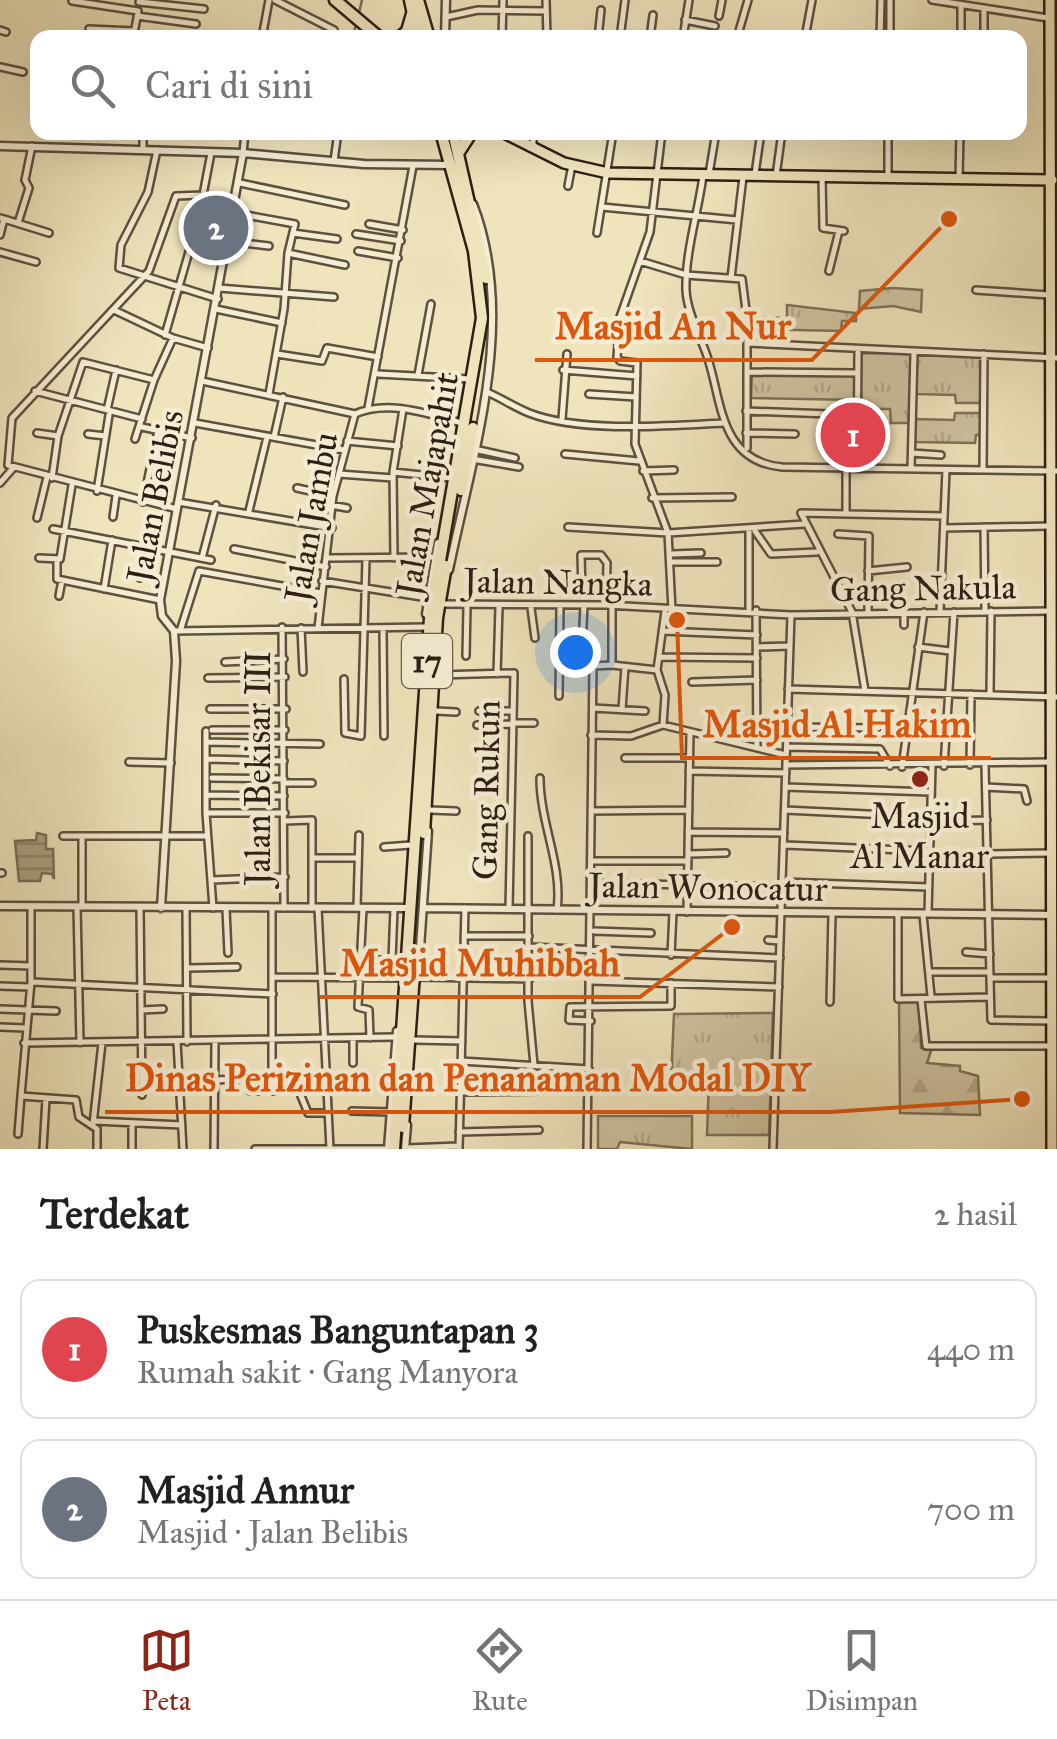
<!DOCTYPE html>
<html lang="id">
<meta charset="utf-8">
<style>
:root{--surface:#fff;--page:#f2f2f2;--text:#202124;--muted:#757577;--line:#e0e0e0;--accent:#8f2418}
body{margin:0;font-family:"IM FELL Great Primer",serif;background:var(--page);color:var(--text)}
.you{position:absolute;left:575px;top:652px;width:35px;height:35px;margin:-25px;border:8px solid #fff;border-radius:50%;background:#1a73e8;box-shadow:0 0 0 15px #1a73e833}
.badge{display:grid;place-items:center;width:65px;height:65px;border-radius:50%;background:var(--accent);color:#fff;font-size:32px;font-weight:700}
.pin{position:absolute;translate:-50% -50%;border:5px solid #fff;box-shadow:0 2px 10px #0006}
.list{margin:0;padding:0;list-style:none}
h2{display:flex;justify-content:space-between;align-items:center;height:130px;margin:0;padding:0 40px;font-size:42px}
h2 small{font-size:32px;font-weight:400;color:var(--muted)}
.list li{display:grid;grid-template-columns:65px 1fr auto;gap:30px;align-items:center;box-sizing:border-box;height:140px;margin:0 20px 20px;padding:0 20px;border:2px solid var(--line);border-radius:20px}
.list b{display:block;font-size:38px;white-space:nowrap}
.list p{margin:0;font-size:32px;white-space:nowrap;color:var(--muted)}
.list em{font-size:32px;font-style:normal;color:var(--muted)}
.icon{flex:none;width:55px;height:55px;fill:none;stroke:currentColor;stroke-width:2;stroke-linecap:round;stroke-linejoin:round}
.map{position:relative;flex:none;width:1057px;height:1149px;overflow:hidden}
.search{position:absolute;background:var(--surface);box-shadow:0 10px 40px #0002;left:30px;right:30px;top:30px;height:110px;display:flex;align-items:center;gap:25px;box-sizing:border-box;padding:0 35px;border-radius:20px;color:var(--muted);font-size:38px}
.sheet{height:450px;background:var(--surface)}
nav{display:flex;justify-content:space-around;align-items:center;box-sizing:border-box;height:140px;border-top:2px solid var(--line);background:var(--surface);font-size:28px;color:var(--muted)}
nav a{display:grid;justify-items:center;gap:5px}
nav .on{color:var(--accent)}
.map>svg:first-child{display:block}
</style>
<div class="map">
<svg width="1057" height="1149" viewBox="0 0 1057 1149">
<defs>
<pattern id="grass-tufts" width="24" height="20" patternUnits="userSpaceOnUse" patternTransform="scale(2.5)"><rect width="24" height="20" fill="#cec2a0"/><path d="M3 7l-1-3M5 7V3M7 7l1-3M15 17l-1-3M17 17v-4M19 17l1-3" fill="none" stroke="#b1a689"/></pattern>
<pattern id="forest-firs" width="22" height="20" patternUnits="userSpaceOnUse" patternTransform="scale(2.5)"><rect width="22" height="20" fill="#cec2a0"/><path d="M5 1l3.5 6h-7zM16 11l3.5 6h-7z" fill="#b1a689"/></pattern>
<pattern id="water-rules" width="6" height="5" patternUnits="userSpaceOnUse" patternTransform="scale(2.5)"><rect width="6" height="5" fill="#aea183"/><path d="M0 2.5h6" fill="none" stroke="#8e836a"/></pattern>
</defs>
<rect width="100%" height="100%" fill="#efe4bc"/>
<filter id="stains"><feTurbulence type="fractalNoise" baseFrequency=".002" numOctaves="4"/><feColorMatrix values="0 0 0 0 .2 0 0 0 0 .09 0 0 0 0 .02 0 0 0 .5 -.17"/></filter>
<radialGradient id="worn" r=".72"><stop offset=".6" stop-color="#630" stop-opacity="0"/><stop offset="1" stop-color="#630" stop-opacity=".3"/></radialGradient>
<path fill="url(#grass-tufts)" stroke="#7e705a" stroke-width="2.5" d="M893,288L922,290L921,312L893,306L859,309L860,291Z
M787,305L856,313V321H842L841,331L749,329L748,317L787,318Z
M860,353L912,354L911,423H891L890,409H859Z
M916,354L983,356L982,403H956L955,395L915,394Z
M752,372L856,374V400L751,398Z
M955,413H982V434L976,435L975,443L913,442L914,419L954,420Z
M773,1013L769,1135H707L709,1080H671L674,1014Z
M598,1116H692V1149L620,1142L617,1149H598Z"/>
<path fill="url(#forest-firs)" stroke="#7e705a" stroke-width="2.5" d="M899,1001L920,1002L921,1048H932L927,1063L960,1066V1071L978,1076L980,1115L900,1113Z"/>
<path fill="url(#water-rules)" stroke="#7b6d57" stroke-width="2.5" d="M37,833L46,835V849H53L54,879L52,874L42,873L40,881H19L15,841L36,840Z"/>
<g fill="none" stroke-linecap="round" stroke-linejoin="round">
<path stroke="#7b6d57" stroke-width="2.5" d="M358,17L362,0
M352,38L356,25
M14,422L31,401
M11,467L12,445
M770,1149V1141"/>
<g stroke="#5f503f" stroke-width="10">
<path id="minor" d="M275,0L334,30
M546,0L547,38
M932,0L1048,18
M72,1L138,11
M139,2L204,9
M137,16L196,24
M719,16L722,0
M446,17L478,10L546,11
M685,20L715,26
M89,29L134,31
M0,30L6,32
M984,37V9
M133,38L138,13
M262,38L269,0
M502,38L503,0
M598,38L601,10
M620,38L625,0
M650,38L653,15
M683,38L689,0
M737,38L748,0
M805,38L812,0
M880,38L881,0
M890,38V0
M961,38V5
M0,67L23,72
M143,132V149
M662,132L650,232L620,317L617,357L620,361L637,363L635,444L668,533L672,610
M533,145V132
M157,150L148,192L121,245L119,268L218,299
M243,153L245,132
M334,161L338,132
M709,174L716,132
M755,174L761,132
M703,176C698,213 685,253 686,290C687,312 700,335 707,356C722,398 718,461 782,467L1057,471
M776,176L782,132
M822,177L823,228L844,231
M888,177V132
M959,179L960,132
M240,183L345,205
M568,186L572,165
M602,207L737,220
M235,213L295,224L288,253L345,265
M199,215L202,197
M0,218L4,219L0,235
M4,219L49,233
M18,223L29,188L25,180L32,146
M369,224L403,230
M293,233L337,239
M597,233L613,132
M356,234L401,241
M358,251L398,258
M0,252L36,262
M640,261L686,275L742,279L747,318V448
M829,271L839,231
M731,278L743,177
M219,288L334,297
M976,290L1049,295
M216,309L282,323
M114,310L173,338L208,348
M165,335L195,231L228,241L269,246
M748,343L1057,358
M277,354L322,361L327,348L378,357
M563,370L637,376
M749,372L857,373
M378,374L470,379
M418,375L431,304
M202,381L355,414C387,399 429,414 462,423
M35,391L142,419
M487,392C501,398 514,407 529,413C581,433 667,426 723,423
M269,394L284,309L288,253
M589,394L636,397
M368,408L413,166
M107,410L116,370
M746,411L857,415
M562,419L567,354
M195,423L344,450
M142,427L192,438
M37,433L58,436
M746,433L795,434
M88,434L105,436
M274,437L283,397
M135,439L154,380
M347,441L398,446
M827,443H857
M474,449L515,458
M912,453L941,455
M565,454L639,461
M472,459L519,467
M857,468L858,352
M911,469L914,353
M983,470L984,354
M643,471L674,470
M393,472L451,478
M339,474L393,478
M52,478L58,436L83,362L154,380L173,338
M0,483L14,467
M297,488L333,496
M97,491L109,415
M652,498L732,497
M143,502L158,431
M178,502L332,528
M331,505L347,508
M177,509L8,465L12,418L149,271L176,196L203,195L211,153
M249,511L267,437
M846,513V468
M113,517L116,496
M37,518L47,477
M568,527L668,533L804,524
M984,527L985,611
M944,528L1050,526
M53,529L211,560
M749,531V609
M755,531L771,554L817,552
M838,534L869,536L868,612
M234,549L326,567
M671,554L701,553
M39,558L60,559L72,485
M202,558L216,505
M328,558L435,557
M394,558L393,472L403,409
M57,560V579L160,600
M672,562H717
M868,571L907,567
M140,578L148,547
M322,581L428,598
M104,589L112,540
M582,590L581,555H601L607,563L606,605
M59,596L62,580
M443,604L606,605L791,615L1051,611
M531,608L535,638
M756,610L757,748
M940,612L946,470
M904,625V612
M282,627L284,908
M181,628L199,571L321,593
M301,628L303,672
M318,628L333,496L355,414
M383,628L384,736
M174,631L425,627
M663,631L757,635
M582,647L584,605
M758,647L790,646
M918,647L950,651
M466,656L467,606
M660,657L757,658
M225,662L284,659
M612,665L657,670
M497,674L499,607
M438,675L514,673L509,909
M208,678L285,677
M344,679L345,733L361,736L366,559
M692,682L757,680
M788,689L1057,697
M865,691L852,612L801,513L944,516
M990,693L991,611
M559,696L560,607
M593,708L645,711
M210,709H286
M622,709L625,667
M436,711L456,712
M479,711H513
M513,723H534
M477,725L513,724
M663,725L665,695L657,670L665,611
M787,727L878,728
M906,727H946
M212,730H285
M206,731V813L213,908
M591,735L631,736L663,725L786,755
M206,742L320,744
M787,747L880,749L890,766
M625,758H690
M208,759L284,761
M129,762L171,763
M786,765L1050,762
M970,765L971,694
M985,765L991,1020L1050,1021
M944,766L954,612
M902,767L924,612
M689,771L786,773
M212,778L284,779
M540,778C540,824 563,865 557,910
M284,783H312
M785,787L931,792
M986,787L1024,789L1027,801
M207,795L284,796
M430,810L456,811
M785,810L929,817
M592,811L689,810
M206,813H285
M285,821L312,820V908
M950,821L987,820
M688,832L784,833
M63,836H207
M528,836V1001L534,1065
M785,845L927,851
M384,847L411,845
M689,854L726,853
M990,854L1052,853
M312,858H358
M592,861H688
M927,863H967
M0,873H2
M211,880L285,877
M783,882L928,887
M592,883L783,887
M31,907V982L21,1096L76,1100L79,1117L97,1129V1149
M77,907L80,1043
M82,907V836
M140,907L142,1095
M357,907L359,835
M318,908L330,1149
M363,908L358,1007L369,1010L370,1038
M186,909L187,1042
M226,909L228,953
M687,912L690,732
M928,913L932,766
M898,914V999L990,997
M923,915L931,996
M594,931L651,933
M464,936H529
M768,940L780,941
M530,947L780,958
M966,952L990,954
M671,955L673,912
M361,960H392L394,908
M0,965L31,966
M187,968L237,967
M929,972H990
M274,977L402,978
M418,977L530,979
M990,978H1050
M592,981L779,987
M32,982L273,994
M0,986L30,987
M921,1000L926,1046H1049
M830,1002L832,914
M0,1009L56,1011
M142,1010L163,1009
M591,1021L569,1020L570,1007L671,1006V983
M0,1027L25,1028
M414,1040L462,1041
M177,1042L183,1149
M24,1043L395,1037
M461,1061L589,1069
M353,1063V1039
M272,1075V909
M214,1080L237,1079
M250,1091H299L308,1113H328
M460,1092L541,1091L544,1068
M352,1111L391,1112
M94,1121L182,1125
M93,1124L102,1043
M459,1132L539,1130
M18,1134L21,1096
M406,1148L459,1146
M43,1149L46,1099
M132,1149V1127
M214,1149L215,1042
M255,1149H388
M459,1149L465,908
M587,1149L593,666L612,665V606
M773,1149L791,615"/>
</g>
<g stroke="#5f503f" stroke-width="11">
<path id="tertiary" d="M445,38L446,0
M0,146L243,153L364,164L450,165
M449,570C473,452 518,321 473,204
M426,614L438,543
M0,906L408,908
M161,908L176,661L174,631L162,616L160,600L243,153
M424,908L1052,915
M418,978L428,831
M388,1149L397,1031
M405,1149L407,1125"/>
</g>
<g stroke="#2f1e15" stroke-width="14">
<path id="primary" d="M1050,0L1052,1149
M502,132L564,163L608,173L1052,180"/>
</g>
<g stroke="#2f1e15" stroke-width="15">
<path id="trunk" d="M335,0L380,38
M410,0L418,38
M418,0L429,38
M399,38L407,31L412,14
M453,132L486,278
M459,152L472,132
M461,490L473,428
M424,833L437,618L446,566
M403,1127L414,974
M394,1149L430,618L482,318L474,251L441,132"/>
</g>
<use href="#minor" stroke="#f5edd3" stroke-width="5"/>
<use href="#tertiary" stroke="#f5edd3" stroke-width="6"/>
<use href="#primary" stroke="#efe4bc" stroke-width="9"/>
<use href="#trunk" stroke="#efe4bc" stroke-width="10"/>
</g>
<circle fill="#8f2418" stroke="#f5edd3" stroke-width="4" cx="920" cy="779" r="10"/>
<g text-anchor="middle" stroke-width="9" stroke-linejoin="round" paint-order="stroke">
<rect fill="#f5edd3" stroke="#6a5c4e" stroke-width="2.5" x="402" y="634" width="50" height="54" rx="8"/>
<g font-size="32" font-weight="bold" fill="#2f1e15">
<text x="427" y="672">17</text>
</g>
<g font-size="35" fill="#2f1e15" stroke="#f5edd3">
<text transform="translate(427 484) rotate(-80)" y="12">Jalan Majapahit</text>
<text transform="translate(155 496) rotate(-79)" y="12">Jalan Belibis</text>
<text transform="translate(311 517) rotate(-80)" y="12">Jalan Jambu</text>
<text transform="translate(558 582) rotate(1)" y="12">Jalan Nangka</text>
<text transform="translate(923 588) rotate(-1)" y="12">Gang Nakula</text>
<text transform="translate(258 768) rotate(-90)" y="12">Jalan Bekisar III</text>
<text transform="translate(486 790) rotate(-89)" y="12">Gang Rukun</text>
<text transform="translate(708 887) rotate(1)" y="12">Jalan Wonocatur</text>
</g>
<g font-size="35" fill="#2f1e15" stroke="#f5edd3">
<text x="920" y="828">Masjid<tspan x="920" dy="40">Al Manar</tspan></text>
</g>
</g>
<path fill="none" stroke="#df560c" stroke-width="4" d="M949 219L812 360H535M677 620L682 758H991M732 927L640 997H320M1022 1099L831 1112H105"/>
<g fill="#df560c" stroke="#f5edd3" stroke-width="4">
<circle cx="949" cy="219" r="10"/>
<circle cx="677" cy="620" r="10"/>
<circle cx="732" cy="927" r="10"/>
<circle cx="1022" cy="1099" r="10"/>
</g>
<g font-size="38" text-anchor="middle" font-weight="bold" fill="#df560c" stroke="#f5edd3" stroke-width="9" stroke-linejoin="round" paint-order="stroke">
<text x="673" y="339">Masjid An Nur</text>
<text x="837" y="737">Masjid Al Hakim</text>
<text x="480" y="976">Masjid Muhibbah</text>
<text x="468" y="1091">Dinas Perizinan dan Penanaman Modal DIY</text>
</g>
<rect width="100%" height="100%" filter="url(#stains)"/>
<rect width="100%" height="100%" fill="url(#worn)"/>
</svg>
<div class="you"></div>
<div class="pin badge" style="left:853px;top:435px;background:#e0444e">1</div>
<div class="pin badge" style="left:216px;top:228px;background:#6b7280">2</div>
<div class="search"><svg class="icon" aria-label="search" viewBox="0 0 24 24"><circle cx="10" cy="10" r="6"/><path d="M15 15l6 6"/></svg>Cari di sini</div>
</div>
<section class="sheet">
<h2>Terdekat<small>2 hasil</small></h2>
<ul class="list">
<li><span class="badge" style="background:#e0444e">1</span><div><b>Puskesmas Banguntapan 3</b><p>Rumah sakit · Gang Manyora</p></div><em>440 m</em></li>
<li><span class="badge" style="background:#6b7280">2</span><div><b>Masjid Annur</b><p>Masjid · Jalan Belibis</p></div><em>700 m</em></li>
</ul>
</section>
<nav>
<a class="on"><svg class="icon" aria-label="map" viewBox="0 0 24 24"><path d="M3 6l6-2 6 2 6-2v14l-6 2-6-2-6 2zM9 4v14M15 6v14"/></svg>Peta</a>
<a><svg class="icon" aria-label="directions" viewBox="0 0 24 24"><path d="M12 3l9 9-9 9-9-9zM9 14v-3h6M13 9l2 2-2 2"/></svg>Rute</a>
<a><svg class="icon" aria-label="saved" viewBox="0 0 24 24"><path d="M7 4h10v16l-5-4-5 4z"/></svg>Disimpan</a>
</nav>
